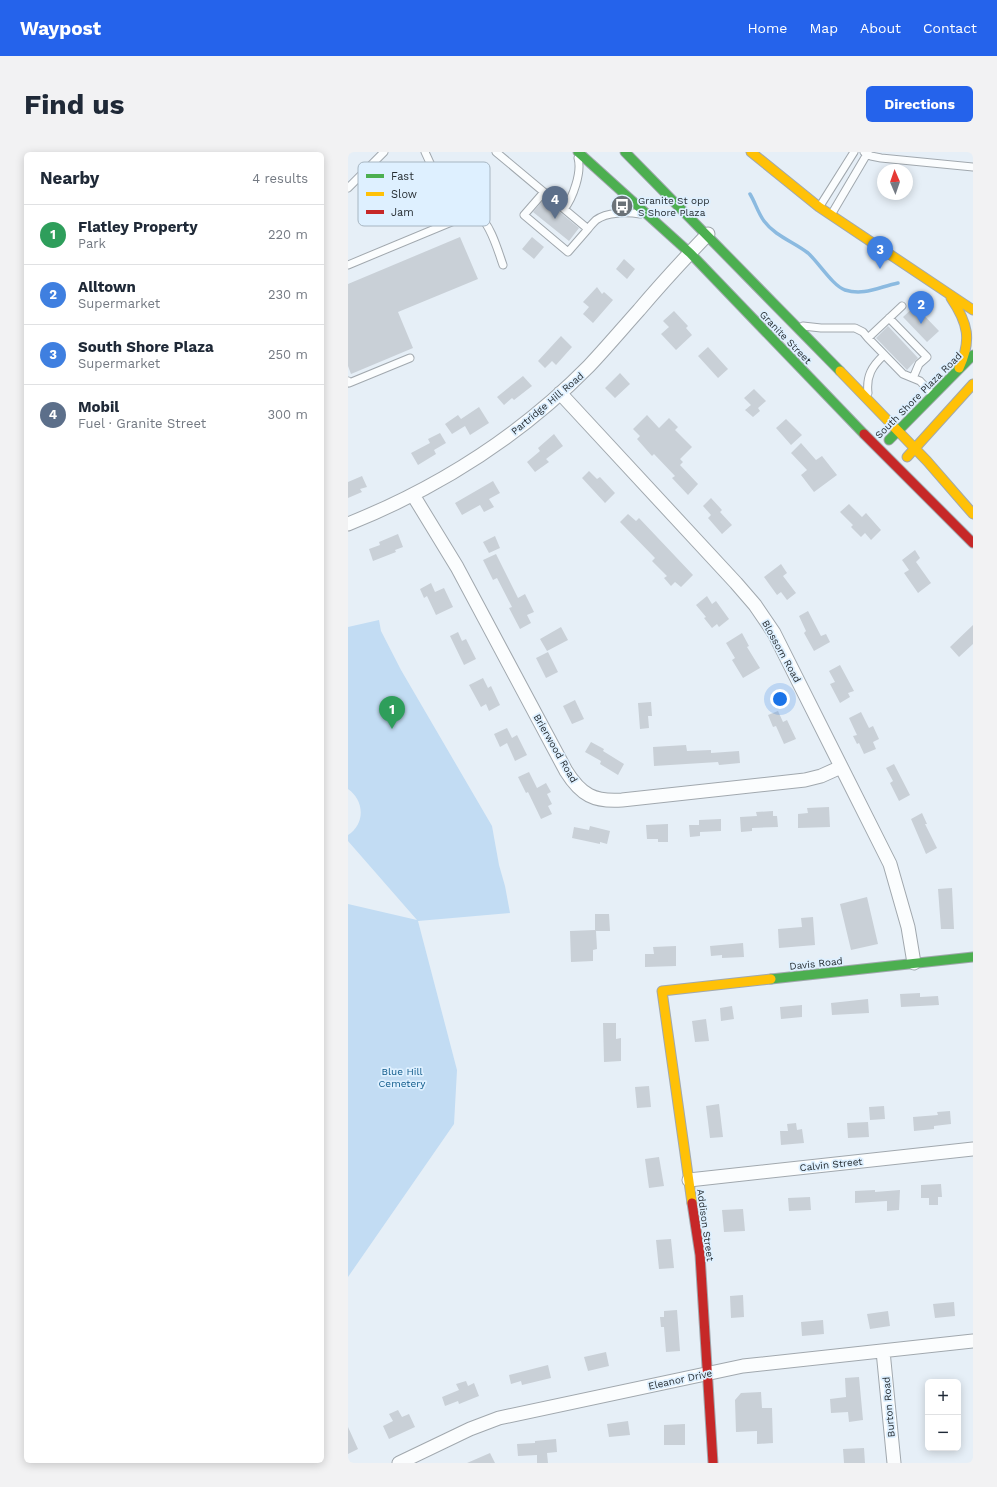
<!DOCTYPE html>
<meta charset="utf-8">
<style>
:root{--surface:#fff;--page:#f2f2f3;--text:#1f2937;--muted:#747a83;--line:#e0e1e3;--accent:#2563eb}
body{margin:0;font-family:"Work Sans",sans-serif;background:var(--page);color:var(--text)}
.controls{position:absolute;right:12px;bottom:12px;display:grid;overflow:hidden;border-radius:6px;box-shadow:0 2px 10px #0003}
.controls button{width:36px;height:36px;display:grid;place-items:center;padding:0;border:0;border-bottom:1px solid var(--line);background:var(--surface);color:var(--text);font:20px sans-serif}
.compass{position:absolute;left:529px;top:12px;width:36px;height:36px;border-radius:50%;background:var(--surface);box-shadow:0 2px 10px #0003;rotate:358deg}
.you{position:absolute;left:432px;top:547px;width:14px;height:14px;margin:-10px;border:3px solid #fff;border-radius:50%;background:#1a73e8;box-shadow:0 0 0 6px #1a73e833}
.badge{display:grid;place-items:center;width:26px;height:26px;border-radius:50%;background:var(--accent);color:#fff;font-size:13px;font-weight:700}
.pin{position:absolute;translate:-50% -33px;filter:drop-shadow(0 1px 2px #0008)}
.pin::after{content:'';position:absolute;top:21px;width:14px;height:12px;background:inherit;clip-path:polygon(0 0,100% 0,50% 100%)}
.list{margin:0;padding:0;list-style:none}
h2{display:flex;justify-content:space-between;align-items:center;height:52px;margin:0;padding:0 16px;font-size:17px}
h2 small{font-size:13px;font-weight:400;color:var(--muted)}
.list li{display:grid;grid-template-columns:26px 1fr auto;gap:12px;align-items:center;box-sizing:border-box;height:60px;padding:0 16px;border-top:1px solid var(--line)}
.list b{display:block;font-size:15px;white-space:nowrap}
.list p{margin:0;font-size:13px;white-space:nowrap;color:var(--muted)}
.list em{font-size:13px;font-style:normal;color:var(--muted)}
.map{position:relative;flex:none;width:625px;height:1311px;overflow:hidden;border-radius:6px}
header{display:flex;align-items:center;gap:24px;box-sizing:border-box;height:56px;padding:0 20px;background:var(--accent);color:#fff}
header strong{font-size:19px}
nav{display:flex;gap:22px;margin-inline-start:auto;font-size:14px}
.intro{display:flex;align-items:center;justify-content:space-between;box-sizing:border-box;height:96px;padding:0 24px}
h1{margin:0;font-size:28px}
.button{padding:10px 18px;border-radius:6px;background:var(--accent);color:#fff;font-size:14px;font-weight:700}
main{display:flex;gap:24px;padding:0 24px}
aside{flex:1;background:var(--surface);border-radius:6px;box-shadow:0 2px 10px #0003}
.map>svg:first-child{display:block}
</style>
<header>
<strong>Waypost</strong>
<nav><a>Home</a><a>Map</a><a>About</a><a>Contact</a></nav>
</header>
<div class="intro"><h1>Find us</h1><a class="button">Directions</a></div>
<main>
<aside>
<h2>Nearby<small>4 results</small></h2>
<ul class="list">
<li><span class="badge" style="background:#2e9e5b">1</span><div><b>Flatley Property</b><p>Park</p></div><em>220 m</em></li>
<li><span class="badge" style="background:#3f7fe0">2</span><div><b>Alltown</b><p>Supermarket</p></div><em>230 m</em></li>
<li><span class="badge" style="background:#3f7fe0">3</span><div><b>South Shore Plaza</b><p>Supermarket</p></div><em>250 m</em></li>
<li><span class="badge" style="background:#5c6f8a">4</span><div><b>Mobil</b><p>Fuel · Granite Street</p></div><em>300 m</em></li>
</ul>
</aside>
<div class="map">
<svg width="625" height="1311" viewBox="0 0 625 1311">
<rect width="100%" height="100%" fill="#e6eff7"/>
<path fill="#c2dcf3" d="M31,468L33,479L53,518L144,674L151,713L157,734L162,761L70,769L109,918L106,972L0,1125V752L69,768L0,689V683C17,672 17,649 0,637V475Z"/>
<g fill="none" stroke-linecap="round" stroke-linejoin="round">
<path stroke="#8bbae0" stroke-width="3.5" d="M402,42C407,50 410,61 416,69C427,84 446,90 460,101C471,111 485,134 497,138C516,144 531,135 550,131"/>
</g>
<path fill="#c9d0d7" d="M196,47L231,76L221,89L185,60Z
M112,85L130,127L50,160L65,196L3,222L0,214V132Z
M184,85L196,95L186,107L174,97Z
M276,107L287,117L279,127L268,117Z
M249,135L254,142L256,140L265,148L245,171L235,162L241,155L235,150Z
M567,154L591,179L579,190L555,165Z
M326,159L340,174L338,176L344,183L328,198L313,182L321,175L315,169Z
M540,174L570,206L559,218L528,186Z
M213,184L224,195L208,213L204,209L197,216L190,209Z
M360,195L380,217L370,226L350,204Z
M272,221L282,232L267,246L257,236Z
M175,224L184,234L166,248L164,246L156,253L149,245Z
M406,237L418,249L410,256L412,259L405,265L397,258L403,253L396,246Z
M131,255L141,271L122,283L117,274L104,282L97,272L110,263L113,267Z
M299,263L311,276L321,266L330,275L327,278L344,295L332,307L335,310L332,313L350,332L340,343L324,326L327,324L306,302L304,304L289,287L292,284L285,277Z
M438,267L454,283L443,293L428,276Z
M92,281L98,291L86,298L88,302L70,313L63,301L82,291L80,287Z
M206,282L215,294L198,307L201,310L187,320L179,310L192,299L190,296Z
M453,291L468,308L474,304L489,323L466,340L453,323L459,318L443,301Z
M241,319L249,327L252,325L267,341L257,351L234,326Z
M14,324L19,335L12,337L14,340L0,346V330Z
M145,329L152,341L141,347L146,355L136,360L132,353L114,363L107,351Z
M363,346L374,358L372,360L384,373L374,382L360,366L363,363L355,354Z
M501,352L514,365L518,361L533,378L523,388L517,381L513,385L503,375L505,373L492,360Z
M280,362L288,369L291,366L345,423L333,435L327,430L323,434L316,426L319,424L304,409L307,406L272,370Z
M50,382L55,395L47,398L48,400L25,409L21,397L32,393L31,390Z
M147,384L152,396L141,401L135,390Z
M567,398L572,406L568,410L583,431L570,441L556,421L561,418L554,408Z
M148,402L170,446L177,442L186,460L179,463L183,471L172,477L161,456L164,455L149,426L145,428L135,408Z
M433,412L439,421L435,424L448,441L439,448L433,440L429,443L416,425Z
M83,431L87,440L96,436L105,455L88,463L79,444L76,446L72,437Z
M359,444L364,452L368,449L381,467L371,475L369,472L364,476L356,466L358,465L348,453Z
M460,459L473,484L478,482L482,490L466,499L456,481L458,479L451,464Z
M625,473V492L611,505L602,495Z
M213,475L220,488L199,499L192,487Z
M110,480L114,489L118,487L128,507L116,513L102,484Z
M394,481L401,494L399,495L412,516L395,526L384,508L387,506L378,491Z
M200,500L210,520L198,526L188,506Z
M492,513L506,539L500,541L502,545L492,551L482,532L487,530L481,519Z
M135,526L140,536L143,534L152,553L141,559L138,552L133,555L121,533Z
M227,548L236,567L224,572L215,554Z
M303,550L304,564H300L301,576L292,577L290,551Z
M430,559L435,570L439,568L448,587L436,592L428,574L425,575L420,563Z
M513,560L521,576L525,574L531,587L525,590L528,597L516,602L511,591L509,592L505,584L509,583L501,566Z
M159,576L164,586L169,583L179,603L167,609L159,591L152,595L146,582Z
M243,590L256,597L255,599L276,612L270,623L252,612L253,609L237,600Z
M338,593L339,599L363,598V601L391,599L392,611L371,613L370,610L306,614L305,595Z
M546,612L562,643L551,649L542,631L545,629L538,616Z
M181,620L189,636L198,631L203,640L199,642L204,652L200,654L204,662L193,667L180,640L178,641L170,625Z
M481,655L482,675L450,676V662L460,661L459,656Z
M425,659V664H429L430,675L404,676V679L393,680L392,665L409,664L408,660Z
M574,661L579,672H577L589,696L578,702L563,667Z
M373,667V679L352,680V684L342,685L341,673H351V668Z
M320,672V690H310V687H299L298,673Z
M242,674L262,679L259,692L252,690V692L224,686L226,675L241,678Z
M604,736L606,777H593L590,737Z
M519,745L530,792L503,798L492,752Z
M247,762H261L262,779H248L249,797L245,798V809L223,810L222,779L247,778Z
M465,765L467,793L431,796L430,777L454,775L453,766Z
M395,791L396,805L374,806V803L363,804L362,794Z
M328,794V814L297,815V802H306L305,795Z
M572,841V845L590,844L591,853L553,855L552,842Z
M520,847L521,861L484,863L483,851Z
M454,853V865L433,867L432,855Z
M384,854L386,867L373,869L372,856Z
M358,867L361,889L347,890L344,869Z
M255,871H268V887L273,886V909L256,910Z
M301,934L303,955L289,956L287,935Z
M371,952L375,985L362,986L358,954Z
M536,954L537,967L522,968L521,955Z
M602,959L603,972L586,974V977L566,979L565,965L590,963L589,960Z
M520,970L521,985L500,986L499,971Z
M448,971L449,978L454,977L456,991L433,993L432,979H440L439,972Z
M311,1005L316,1034L301,1036L297,1007Z
M593,1032L594,1045H590V1053H581V1046H573V1033Z
M527,1038V1040L552,1038L551,1058L539,1059V1049L507,1051V1039Z
M462,1045L463,1058L441,1059L440,1046Z
M395,1057L397,1079L376,1080L374,1058Z
M323,1087L326,1116L311,1117L308,1088Z
M395,1143L396,1165L383,1166L382,1144Z
M606,1150L607,1164L587,1166L585,1152Z
M329,1158L332,1199L318,1200L316,1175H313L312,1165H316V1159Z
M540,1159L542,1174L522,1177L519,1162Z
M475,1168L476,1182L454,1184L453,1170Z
M258,1200L261,1214L240,1219L236,1205Z
M200,1213L203,1226L174,1233L173,1229L163,1232L161,1223Z
M511,1225L515,1268L501,1270L500,1260L483,1261L482,1247L498,1245L497,1226Z
M118,1229L120,1234L126,1231L131,1244L111,1252L110,1249L97,1254L94,1245L111,1238L108,1232Z
M413,1240L414,1256H424L425,1291L409,1292V1279L388,1280L387,1248L393,1241Z
M50,1258L54,1265L61,1262L67,1275L41,1287L35,1274L45,1269L41,1262Z
M280,1269L282,1283L261,1285L259,1272Z
M337,1272V1293H316V1273Z
M0,1275L10,1297L0,1302Z
M208,1287L209,1300L199,1301L200,1311H189V1303L170,1304L169,1292L187,1291V1289Z
M516,1296L517,1311H496L495,1297Z
M142,1301L147,1311H119Z"/>
<g fill="none" stroke-linecap="round" stroke-linejoin="round">
<g stroke="#a1a8ae" stroke-width="9">
<path id="lane" d="M77,0L108,68
M148,0L240,77L220,100L176,63L196,40
M516,0L523,4L533,6L625,15
M0,36L36,0
M472,54L506,0
M216,57C225,46 234,20 230,6
M483,63L519,2
M240,77C242,74 245,71 248,68C259,60 279,60 292,62
M0,113L118,64C122,63 127,62 131,65C142,70 151,102 155,113
M554,154L520,186L555,222L572,229L585,243
M541,166L579,205L571,212L565,226
M455,174L473,176H507L515,180L520,186
M0,229L1,231L62,206
M520,241C518,224 524,214 536,203"/>
</g>
<g stroke="#a1a8ae" stroke-width="15">
<path id="street" d="M212,241L388,431L407,453L426,481L542,712L560,775L566,811
M65,343L109,415L218,619C233,643 246,650 274,648L457,628L473,624L493,615
M0,372C90,336 173,283 241,214C258,196 274,177 291,158C313,132 336,107 360,82
M341,1028L625,997
M535,1199L546,1311
M51,1311L122,1277L151,1266L395,1214L625,1189"/>
</g>
<g stroke="#a1a8ae" stroke-width="11">
<path id="fast" d="M230,0L342,101L516,282
M277,0L492,219
M541,288L625,203
M423,827L625,805"/>
</g>
<g stroke="#a1a8ae" stroke-width="11">
<path id="slow" d="M403,0L471,55L625,158
M603,146C620,171 624,188 611,216
M492,219L579,309L625,362
M559,305L625,232
M344,1051L314,839L423,827"/>
</g>
<g stroke="#a1a8ae" stroke-width="11">
<path id="jam" d="M516,282L625,391
M344,1051L352,1103L365,1311"/>
</g>
<use href="#lane" stroke="#fbfdfe" stroke-width="7"/>
<use href="#street" stroke="#fbfdfe" stroke-width="13"/>
<use href="#fast" stroke="#4caf50" stroke-width="9"/>
<use href="#slow" stroke="#ffc107" stroke-width="9"/>
<use href="#jam" stroke="#c62828" stroke-width="9"/>
</g>
<defs>
<g id="bus-disc" transform="scale(1.15)"><circle r="9.5" fill="#6a7278" stroke="#def0ff"/><path d="M-5-6H5V4H4V6H2V4H-2V6H-4V4H-5ZM-3.5-4V0h7V-4ZM-3.5 1.2v1.5H-2V1.2ZM2 1.2v1.5H3.5V1.2Z" fill="#fff"/></g>
</defs>
<g fill-rule="evenodd">
<use href="#bus-disc" x="274" y="54"/>
</g>
<g text-anchor="middle" stroke-width="3.5" stroke-linejoin="round" paint-order="stroke">
<g font-size="10" fill="#272e33" stroke="#def0ff" text-anchor="start">
<text x="290" y="52">Granite St opp<tspan x="290" dy="12">S Shore Plaza</tspan></text>
</g>
<g font-size="10" fill="#272e33" stroke="#def0ff">
<text transform="translate(438 185) rotate(46)" y="4">Granite Street</text>
<text transform="translate(570 243) rotate(-45)" y="4">South Shore Plaza Road</text>
<text transform="translate(199 251) rotate(-40)" y="4">Partridge Hill Road</text>
<text transform="translate(434 499) rotate(61)" y="4">Blossom Road</text>
<text transform="translate(208 596) rotate(60)" y="4">Brierwood Road</text>
<text transform="translate(468 811) rotate(-6)" y="4">Davis Road</text>
<text transform="translate(483 1012) rotate(-6)" y="4">Calvin Street</text>
<text transform="translate(358 1073) rotate(82)" y="4">Addison Street</text>
<text transform="translate(332 1227) rotate(-12)" y="4">Eleanor Drive</text>
<text transform="translate(540 1255) rotate(-95)" y="4">Burton Road</text>
</g>
<g font-size="10" fill="#0b5788" stroke="#def0ff">
<text x="54" y="923">Blue Hill<tspan x="54" dy="12">Cemetery</tspan></text>
</g>
</g>
<rect x="10" y="10" width="132" height="64" rx="6" fill="#def0ff" stroke="#a7b6c2" stroke-width="1"/>
<rect x="18" y="22" width="18" height="4" fill="#4caf50"/>
<rect x="18" y="40" width="18" height="4" fill="#ffc107"/>
<rect x="18" y="58" width="18" height="4" fill="#c62828"/>
<g font-size="11" fill="#272e33">
<text x="43" y="28">Fast</text>
<text x="43" y="46">Slow</text>
<text x="43" y="64">Jam</text>
</g>
</svg>
<div class="controls">
<button>+</button>
<button>−</button>
</div>
<svg class="compass" viewBox="-18 -18 36 36"><path d="M0-13l5 13h-10z" fill="#e53935"/><path d="M0 13l5-13h-10z" fill="#747a83"/></svg>
<div class="you"></div>
<div class="pin badge" style="left:44px;top:577px;background:#2e9e5b">1</div>
<div class="pin badge" style="left:573px;top:172px;background:#3f7fe0">2</div>
<div class="pin badge" style="left:532px;top:117px;background:#3f7fe0">3</div>
<div class="pin badge" style="left:207px;top:67px;background:#5c6f8a">4</div>
</div>
</main>
